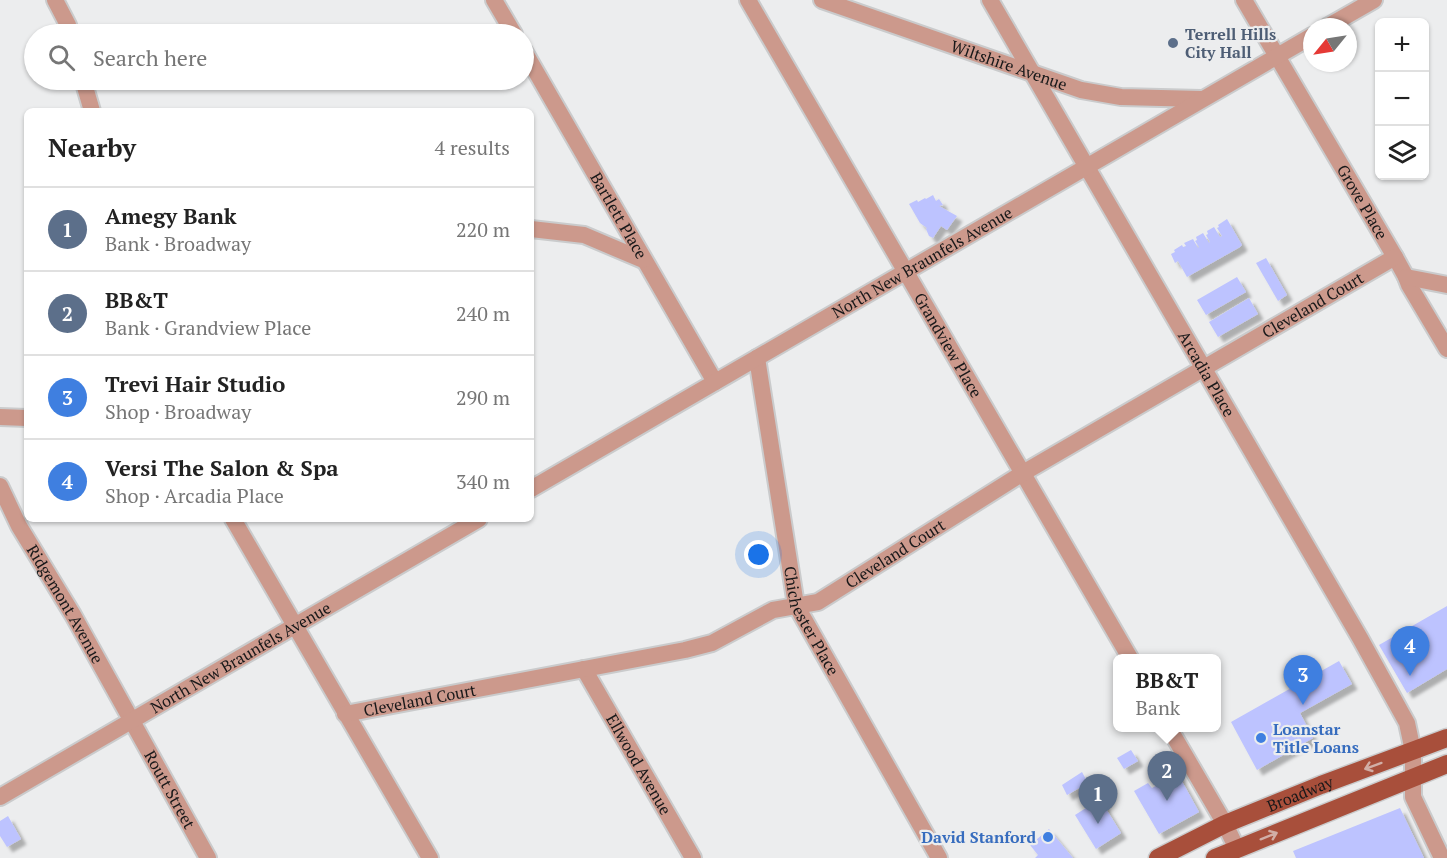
<!DOCTYPE html>
<meta charset="utf-8">
<style>
:root{--surface:#fff;--page:#f6f6f6;--text:#222;--muted:#767676;--line:#e0e0e0;--accent:#a20f53}
body{margin:0;font-family:"PT Serif",serif;background:var(--page);color:var(--text)}
.controls{position:absolute;right:18px;top:18px;display:grid;overflow:hidden;border-radius:9px;box-shadow:0 2px 4px #0004}
.controls button{width:54px;height:54px;display:grid;place-items:center;padding:0;border:0;border-bottom:2px solid var(--line);background:var(--surface);color:var(--text);font:30px sans-serif}
.compass{position:absolute;left:1303px;top:18px;width:54px;height:54px;border-radius:50%;background:var(--surface);box-shadow:0 2px 4px #0004;rotate:240deg}
.you{position:absolute;left:759px;top:555px;width:21px;height:21px;margin:-15px;border:4px solid #fff;border-radius:50%;background:#1a73e8;box-shadow:0 0 0 9px #1a73e833}
.badge{display:grid;place-items:center;width:39px;height:39px;border-radius:50%;background:var(--accent);color:#fff;font-size:20px;font-weight:700}
.pin{position:absolute;translate:-50% -50px;filter:drop-shadow(0 2px 3px #0008)}
.pin::after{content:'';position:absolute;top:32px;width:21px;height:18px;background:inherit;clip-path:polygon(0 0,100% 0,50% 100%)}
.popup{position:absolute;left:1113px;top:654px;width:108px;height:78px;box-sizing:border-box;display:grid;place-content:center;border-radius:9px;background:var(--surface);filter:drop-shadow(0 2px 4px #0005);font-size:20px;white-space:nowrap;color:var(--muted)}
.popup b{font-size:22px;color:var(--text)}
.popup::after{content:'';position:absolute;left:50%;top:100%;margin-left:-12px;border:12px solid transparent;border-top-color:var(--surface)}
.list{margin:0;padding:0;list-style:none}
h2{display:flex;justify-content:space-between;align-items:center;height:78px;margin:0;padding:0 24px;font-size:26px}
h2 small{font-size:20px;font-weight:400;color:var(--muted)}
.list li{display:grid;grid-template-columns:39px 1fr auto;gap:18px;align-items:center;box-sizing:border-box;height:84px;padding:0 24px;border-top:2px solid var(--line)}
.list b{display:block;font-size:22px;white-space:nowrap}
.list p{margin:0;font-size:20px;white-space:nowrap;color:var(--muted)}
.list em{font-size:20px;font-style:normal;color:var(--muted)}
.icon{flex:none;width:33px;height:33px;fill:none;stroke:currentColor;stroke-width:2;stroke-linecap:round;stroke-linejoin:round}
.map{position:relative;flex:none;width:1447px;height:858px;overflow:hidden}
.search{position:absolute;background:var(--surface);box-shadow:0 2px 4px #0004;left:24px;top:24px;width:510px;height:66px;display:flex;align-items:center;gap:15px;box-sizing:border-box;padding:0 21px;border-radius:33px;color:var(--muted);font-size:22px}
.panel{position:absolute;background:var(--surface);box-shadow:0 2px 4px #0004;left:24px;top:108px;width:510px;height:414px;border-radius:9px}
.map>svg:first-child{display:block}
</style>
<div class="map">
<svg width="1447" height="858" viewBox="0 0 1447 858">
<defs>
<filter id="shadow"><feDropShadow dx="5.5" dy="5.5" stdDeviation="1.5" flood-color="#0004"/></filter>
</defs>
<rect width="100%" height="100%" fill="#ecedee"/>
<path fill="#bdc3ff" filter="url(#shadow)" d="M933,195L936,201L939,199L943,205L939,206L957,216L947,230L941,226L933,238L929,236L926,229L927,228L920,223L909,204L917,200L918,202L925,198L926,199Z
M1227,219L1242,245L1240,247L1187,277L1178,261L1175,263L1171,254L1175,252L1174,250L1182,245L1183,247L1186,246L1184,243L1193,239L1198,248L1199,247L1195,241L1197,240L1196,237L1203,233L1209,243L1210,242L1206,235L1208,234L1207,231L1214,227L1220,237L1222,236L1217,228L1219,227L1218,225Z
M1266,258L1287,295L1278,301L1256,263Z
M1237,277L1246,292L1206,315L1197,300Z
M1249,298L1258,314L1218,337L1209,322Z
M1447,606V669L1407,693L1379,645Z
M1339,661L1352,684L1300,713L1313,738L1257,770L1231,722Z
M1131,750L1138,761L1124,769L1117,758Z
M1082,772L1088,783L1067,795L1062,785Z
M1178,774L1199,812L1159,834L1134,791L1148,783L1152,788Z
M1100,799L1121,833L1096,849L1075,815Z
M1400,808L1424,858H1296L1293,851Z
M8,816L21,839L7,847L0,836V821Z
M1049,829L1073,858H1035L1038,855L1030,845Z"/>
<g fill="none" stroke-linecap="round" stroke-linejoin="round">
<g stroke="#cacbcc" stroke-width="20">
<g id="minor">
<path d="M55,0L68,25L70,34"/>
<path d="M494,0L514,34"/>
<path id="s1" d="M748,0L1130,658"/>
<path id="s2" d="M822,0L1081,90L1121,97L1201,99"/>
<path id="s3" d="M990,0L1360,638L1407,723L1413,751V797L1442,858"/>
<path id="s4" d="M1244,0L1395,257L1406,277L1409,285L1447,349"/>
<path d="M1327,27L1374,0"/>
<path id="s5" d="M524,51L715,382"/>
<path d="M83,80L92,111"/>
<path d="M531,229L584,235L643,260"/>
<path d="M1406,277L1447,285"/>
<path id="s6" d="M757,358L796,605L939,858"/>
<path d="M0,417L27,418"/>
<path id="s7" d="M0,486L19,526L73,615L208,858"/>
<path id="s8" d="M531,489L1312,36"/>
<path d="M233,519L430,858"/>
<path id="s9" d="M584,669L693,858"/>
<path id="s10" d="M345,714L685,650L712,643L773,610L818,602L1023,473L1395,257"/>
<path d="M1169,728L1225,824L1237,849"/>
<path id="s11" d="M0,797L479,519"/>
</g>
</g>
<g stroke="#cacbcc" stroke-width="21">
<g id="major">
<path id="s12" d="M1158,858L1225,824L1321,785L1447,738"/>
<path d="M1215,858L1447,764"/>
</g>
</g>
<use href="#minor" stroke="#cc998c" stroke-width="16"/>
<use href="#major" stroke="#a84f3b" stroke-width="18"/>
</g>
<defs><path id="oneway-shaft" d="M-6 0H5M1.5-3L5.5 0L1.5 3" fill="none" stroke-width="1.6" stroke-linecap="round" stroke-linejoin="round" transform="scale(1.5)"/></defs>
<g stroke="#d1aea6">
<use href="#oneway-shaft" transform="translate(1373 766) rotate(160)"/>
<use href="#oneway-shaft" transform="translate(1269 836) rotate(-22)"/>
</g>
<circle fill="#5c6f8a" stroke="#ecedee" stroke-width="2" cx="1173" cy="43" r="6"/>
<g fill="#3f7fe0" stroke="#ecedee" stroke-width="2">
<circle cx="1261" cy="738" r="6"/>
<circle cx="1048" cy="837" r="6"/>
</g>
<g text-anchor="middle" stroke-width="4.5" stroke-linejoin="round" paint-order="stroke">
<g font-size="16" font-weight="bold" fill="#4e5e75" stroke="#ecedee" text-anchor="start">
<text x="1185" y="40">Terrell Hills<tspan x="1185" dy="18">City Hall</tspan></text>
</g>
<g font-size="16" fill="#181819" stroke="#ecedee">
<text dy="6" stroke="none"><textPath href="#s2" startOffset="198">Wiltshire Avenue</textPath></text>
<text dy="6" stroke="none"><textPath href="#s4" startOffset="234">Grove Place</textPath></text>
<text dy="6" stroke="none"><textPath href="#s5" startOffset="190">Bartlett Place</textPath></text>
<text dy="6" stroke="none"><textPath href="#s8" startOffset="452">North New Braunfels Avenue</textPath></text>
<text dy="6" stroke="none"><textPath href="#s10" startOffset="1066">Cleveland Court</textPath></text>
<text dy="6" stroke="none"><textPath href="#s1" startOffset="399">Grandview Place</textPath></text>
<text dy="6" stroke="none"><textPath href="#s3" startOffset="432">Arcadia Place</textPath></text>
<text dy="6" stroke="none"><textPath href="#s10" startOffset="580">Cleveland Court</textPath></text>
<text dy="6" stroke="none"><textPath href="#s7" startOffset="135">Ridgemont Avenue</textPath></text>
<text dy="6" stroke="none"><textPath href="#s6" startOffset="270">Chichester Place</textPath></text>
<text dy="6" stroke="none"><textPath href="#s11" startOffset="278">North New Braunfels Avenue</textPath></text>
<text dy="6" stroke="none"><textPath href="#s10" startOffset="76">Cleveland Court</textPath></text>
<text dy="6" stroke="none"><textPath href="#s9" startOffset="110">Ellwood Avenue</textPath></text>
<text dy="6" stroke="none"><textPath href="#s7" startOffset="348">Routt Street</textPath></text>
<text dy="6" stroke="none"><textPath href="#s12" startOffset="156">Broadway</textPath></text>
</g>
<g font-size="16" font-weight="bold" fill="#366cbe" stroke="#ecedee" text-anchor="start">
<text x="1273" y="735">Loanstar<tspan x="1273" dy="18">Title Loans</tspan></text>
<text x="1036" y="843" text-anchor="end">David Stanford</text>
</g>
</g>
</svg>
<div class="controls">
<button>+</button>
<button>−</button>
<button><svg class="icon" aria-label="layers" viewBox="0 0 24 24"><path d="M12 4l9 5-9 5-9-5zM3 14l9 5 9-5"/></svg></button>
</div>
<svg class="compass" viewBox="-18 -18 36 36"><path d="M0-13l5 13h-10z" fill="#e53935"/><path d="M0 13l5-13h-10z" fill="#767676"/></svg>
<div class="you"></div>
<div class="pin badge" style="left:1098px;top:824px;background:#5c6f8a">1</div>
<div class="pin badge" style="left:1167px;top:801px;background:#5c6f8a">2</div>
<div class="popup"><b>BB&amp;T</b>Bank</div>
<div class="pin badge" style="left:1303px;top:705px;background:#3f7fe0">3</div>
<div class="pin badge" style="left:1410px;top:676px;background:#3f7fe0">4</div>
<div class="search"><svg class="icon" aria-label="search" viewBox="0 0 24 24"><circle cx="10" cy="10" r="6"/><path d="M15 15l6 6"/></svg>Search here</div>
<section class="panel">
<h2>Nearby<small>4 results</small></h2>
<ul class="list">
<li><span class="badge" style="background:#5c6f8a">1</span><div><b>Amegy Bank</b><p>Bank · Broadway</p></div><em>220 m</em></li>
<li><span class="badge" style="background:#5c6f8a">2</span><div><b>BB&amp;T</b><p>Bank · Grandview Place</p></div><em>240 m</em></li>
<li><span class="badge" style="background:#3f7fe0">3</span><div><b>Trevi Hair Studio</b><p>Shop · Broadway</p></div><em>290 m</em></li>
<li><span class="badge" style="background:#3f7fe0">4</span><div><b>Versi The Salon &amp; Spa</b><p>Shop · Arcadia Place</p></div><em>340 m</em></li>
</ul>
</section>
</div>
